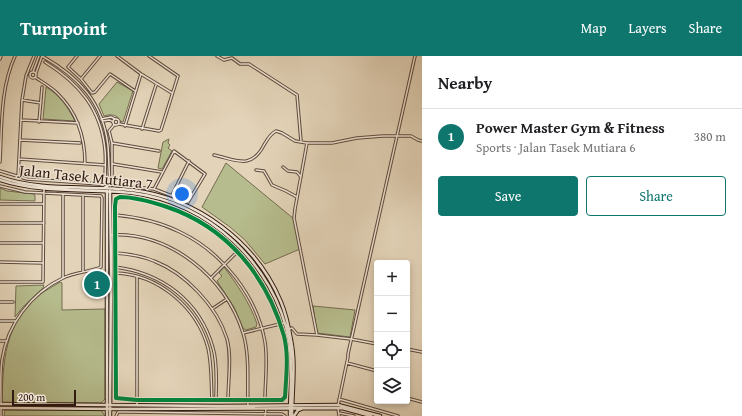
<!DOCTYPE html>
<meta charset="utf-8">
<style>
:root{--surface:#fff;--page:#f2f2f2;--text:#202124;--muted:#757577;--line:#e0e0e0;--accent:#0f766e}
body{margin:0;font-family:"Gentium Book Plus",serif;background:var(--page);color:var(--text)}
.controls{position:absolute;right:12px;bottom:12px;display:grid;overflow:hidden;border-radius:4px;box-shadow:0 2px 6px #0003}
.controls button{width:36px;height:36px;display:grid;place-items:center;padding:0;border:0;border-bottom:1px solid var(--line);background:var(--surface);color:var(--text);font:20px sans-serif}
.scale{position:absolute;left:12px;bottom:10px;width:64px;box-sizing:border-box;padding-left:4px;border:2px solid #321c12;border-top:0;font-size:11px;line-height:14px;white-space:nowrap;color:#321c12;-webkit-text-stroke:3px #ede2d1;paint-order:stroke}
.you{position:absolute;left:182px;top:138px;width:14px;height:14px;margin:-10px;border:3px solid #fff;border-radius:50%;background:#1a73e8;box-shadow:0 0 0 6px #1a73e833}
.badge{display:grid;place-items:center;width:26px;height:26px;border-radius:50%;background:var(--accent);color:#fff;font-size:13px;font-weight:700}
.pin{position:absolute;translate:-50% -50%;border:2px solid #fff;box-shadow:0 1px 4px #0006}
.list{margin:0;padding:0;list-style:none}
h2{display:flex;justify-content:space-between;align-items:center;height:52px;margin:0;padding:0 16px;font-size:17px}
h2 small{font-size:13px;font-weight:400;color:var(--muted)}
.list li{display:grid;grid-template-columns:26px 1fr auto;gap:12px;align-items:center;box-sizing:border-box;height:56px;padding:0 16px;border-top:1px solid var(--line)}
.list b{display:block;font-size:15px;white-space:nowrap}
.list p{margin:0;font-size:13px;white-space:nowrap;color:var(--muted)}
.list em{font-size:13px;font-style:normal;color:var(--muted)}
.actions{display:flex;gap:8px;padding:12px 16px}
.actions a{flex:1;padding:9px 0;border:1px solid var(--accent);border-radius:4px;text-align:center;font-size:14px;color:var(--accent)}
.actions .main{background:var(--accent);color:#fff}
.icon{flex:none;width:22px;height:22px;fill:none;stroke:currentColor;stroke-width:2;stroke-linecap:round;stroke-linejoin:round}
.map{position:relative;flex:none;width:422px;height:360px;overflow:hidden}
header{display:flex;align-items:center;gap:24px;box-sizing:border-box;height:56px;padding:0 20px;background:var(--accent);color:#fff}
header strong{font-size:19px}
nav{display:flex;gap:22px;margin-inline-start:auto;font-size:14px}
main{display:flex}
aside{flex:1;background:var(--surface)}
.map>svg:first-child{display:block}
</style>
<header>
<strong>Turnpoint</strong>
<nav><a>Map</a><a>Layers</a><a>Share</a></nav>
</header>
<main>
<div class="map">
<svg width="422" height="360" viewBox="0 0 422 360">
<rect width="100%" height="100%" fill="#e3d3b8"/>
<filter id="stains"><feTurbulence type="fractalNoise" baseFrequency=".005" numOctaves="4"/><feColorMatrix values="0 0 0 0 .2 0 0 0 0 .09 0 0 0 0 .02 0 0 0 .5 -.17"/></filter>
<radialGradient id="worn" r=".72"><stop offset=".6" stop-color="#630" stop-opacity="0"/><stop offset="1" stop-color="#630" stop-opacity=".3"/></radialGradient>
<path fill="#b6bc8d" stroke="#746c50" d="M117,26L133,35L123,66L120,65C117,58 111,58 104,60L99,48Z
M46,31C60,39 68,51 75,65L43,63Z
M169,83L168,87L170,89L168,92L172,95L162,113L158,112L163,86Z
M226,107L294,163L300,193L265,208L245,184L230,171L202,151Z
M0,132L7,135L34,138L35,140V145L0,144Z
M224,211C238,230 250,247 257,268L256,271L246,274L243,272L234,251L217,225L222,220L219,217Z
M60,226L62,227V254L105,253V343L101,347H2C3,306 4,268 39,239C46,234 54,230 60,226Z
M44,229L43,232L23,251L15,261L16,230Z
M313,250L355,254L350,281L317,277Z
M5,354H101L105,360H4Z"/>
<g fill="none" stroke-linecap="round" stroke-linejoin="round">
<g stroke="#5e4a3c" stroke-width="3.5">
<path id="street" d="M42,0C79,21 103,46 108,90C109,103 109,117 110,130
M77,0L68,11L81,23L92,37L95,36L110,18L135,35
M117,0L141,18L172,37
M217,0L224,4L232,2L240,8H249L297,39L301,85
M0,3L1,0
M33,16L39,0
M30 19a3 3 0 1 1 6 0a3 3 0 1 1-6 0Z
M36,17L42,0
M35,21C42,26 51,31 57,37C77,56 85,82 85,108
M81,23L100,0
M22,44L41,47
M101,63L111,61L115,63
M113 66a3 3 0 1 1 6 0a3 3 0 1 1-6 0Z
M21,64L78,67
M102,65L110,64L113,66
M39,66L42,31
M119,68L159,75L161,74L178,20L149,0
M114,69L109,75L112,87V121L115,129L154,133L188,146L205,118L174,95L154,133
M125,70L141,18
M142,73L156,29
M20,84L80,87
M112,87L159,95
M307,87L295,153L294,162L317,279L351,283L377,288
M214,99C237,104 251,114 264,89C267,84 270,78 276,75L282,77L295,85L307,87H332L357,82L383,80H411L418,84L422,85
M19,103L105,109
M0,106C2,70 0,33 15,0
M113,108L162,116
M283,111L288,115L297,116L301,121
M256,114L264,115L272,129L286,135L297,141
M0,115L27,123L100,128L105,125C105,115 106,104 105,94C101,53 79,27 45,6
M18,121L22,44L26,20L34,0
M0,130L25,136L101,140L102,142L101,211C90,216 75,216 63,222C31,237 7,269 2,304C0,318 1,333 1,347
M63,138V222
M83,139V215
M172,139L189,105
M120,141C136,141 152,146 167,151C227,171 267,220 284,280C289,300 286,321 285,341L282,344H137L116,342L115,150L116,143Z
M0,148H44
M115,159C137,161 160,166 180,176C222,196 257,240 265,286C268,305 265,325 265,344
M0,167H44
M111,179C170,176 226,221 243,277C250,300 247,326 248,350
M0,187H43
M115,197C129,198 142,200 154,205C185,217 217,250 227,283C232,301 228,325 228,344
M0,206L43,207
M115,211C162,217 200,245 213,292C218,308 216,328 216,344
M115,217C158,218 197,251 208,292C212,309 211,327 212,344
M211,222L238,195
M0,226H43L44,132
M0,246H13
M212,253L227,243
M0,265H16
M289,273L292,272L297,278L317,279
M243,277L284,267
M0,285H7
M407,293L422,296
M347,307L377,315
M407,342L422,346
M339,343L398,360
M137,349V221
M338,349L348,301V298L415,0
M338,352L339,360
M339,357L354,360
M1,360V352
M116,360L118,356H127L282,358L285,360
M265,360L266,353"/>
</g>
<g stroke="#321c12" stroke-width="4.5">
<path id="secondary" d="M0,121C42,136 89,129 132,134C197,142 256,186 281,246C286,258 289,272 291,284C296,308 292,335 292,360
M0,124C43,138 88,132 132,137C209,146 274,208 289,284C293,306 290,337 290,360
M104,132L109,129
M110,135L111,212L110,360
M0,348L217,350L338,349L380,360
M0,352L117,353L342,352L371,360
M107,360V135
M294,360L298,354L301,353"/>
</g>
<use href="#street" stroke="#ede2d1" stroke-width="1.5"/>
<use href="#secondary" stroke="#ede2d1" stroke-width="2.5"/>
<g stroke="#ede2d1" stroke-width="6">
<path id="cycleway" d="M120,141C136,141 152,146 167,151C227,171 267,220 284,280C289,300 286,321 285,341L282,344H137L116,342L115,150L116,143Z"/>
</g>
<use href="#cycleway" stroke="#00873e" stroke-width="4"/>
</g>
<g text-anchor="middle" stroke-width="3" stroke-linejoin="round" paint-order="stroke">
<g font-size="15" fill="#321c12" stroke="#ede2d1">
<text transform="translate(86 121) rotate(6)" y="5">Jalan Tasek Mutiara 7</text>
</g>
</g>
<rect width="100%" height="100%" filter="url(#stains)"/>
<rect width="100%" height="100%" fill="url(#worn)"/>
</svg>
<div class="controls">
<button>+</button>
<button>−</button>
<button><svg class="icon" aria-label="locate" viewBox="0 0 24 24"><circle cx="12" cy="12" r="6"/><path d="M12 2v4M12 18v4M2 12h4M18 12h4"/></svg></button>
<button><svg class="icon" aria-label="layers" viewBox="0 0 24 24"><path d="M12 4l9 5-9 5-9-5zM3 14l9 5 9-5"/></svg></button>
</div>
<div class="scale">200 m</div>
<div class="you"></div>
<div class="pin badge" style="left:97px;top:228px">1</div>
</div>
<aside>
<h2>Nearby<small></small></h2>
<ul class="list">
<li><span class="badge">1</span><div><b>Power Master Gym &amp; Fitness</b><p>Sports · Jalan Tasek Mutiara 6</p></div><em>380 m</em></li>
</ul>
<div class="actions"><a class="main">Save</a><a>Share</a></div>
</aside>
</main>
